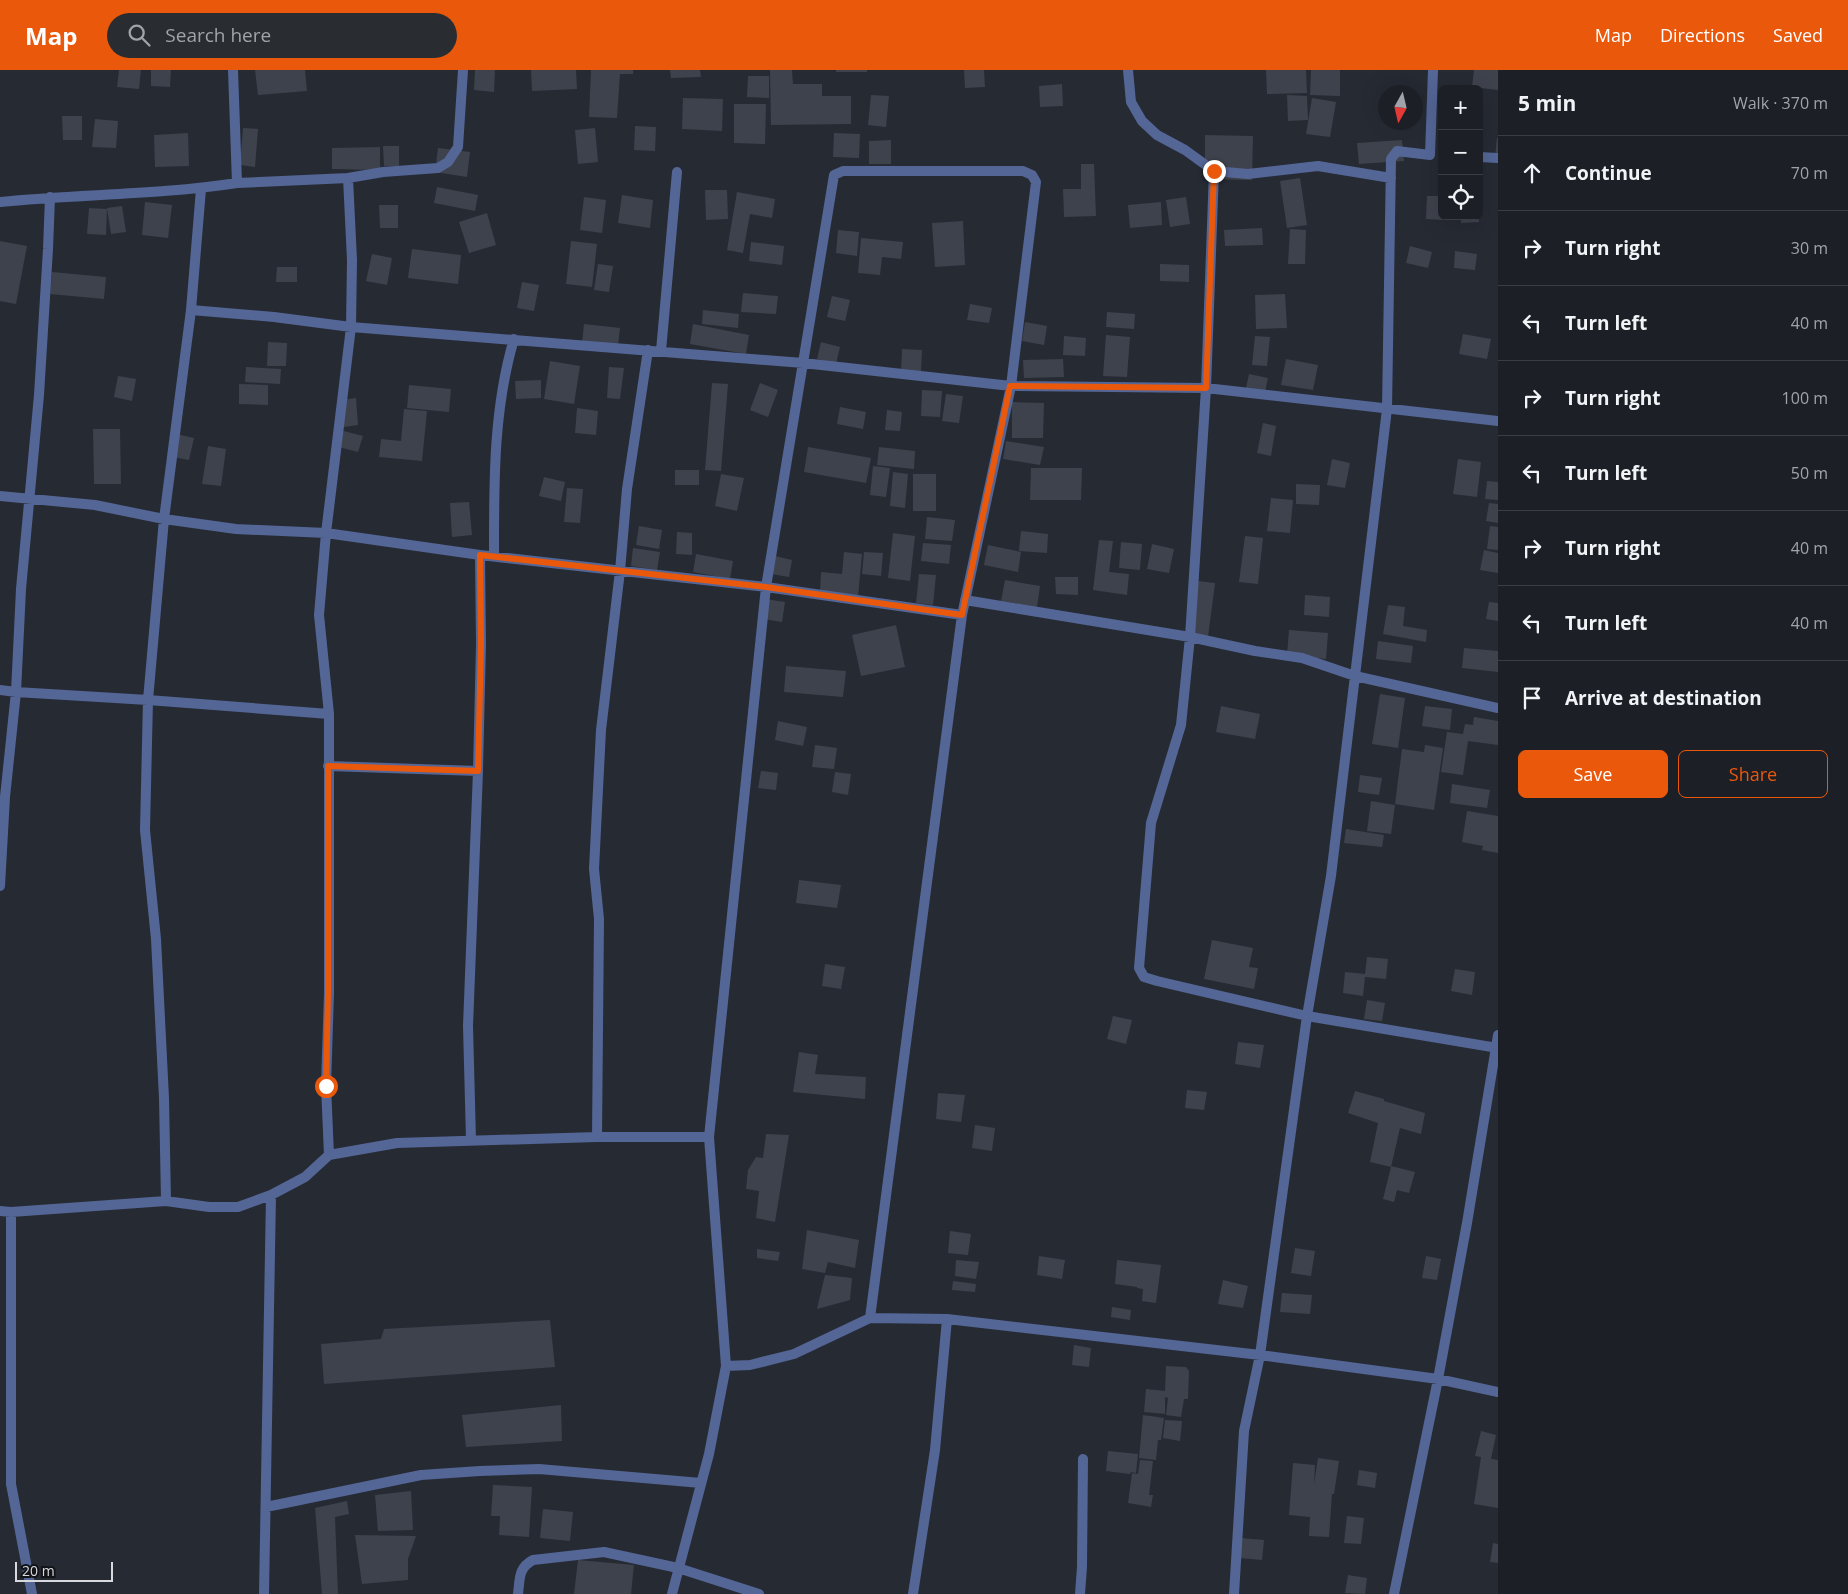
<!DOCTYPE html>
<meta charset="utf-8">
<style>
:root{--surface:#1c2026;--page:#292d32;--text:#f1f3f6;--muted:#a0a3a7;--line:#3a3e43;--accent:#ea580c}
body{margin:0;font-family:"Open Sans",sans-serif;background:var(--page);color:var(--text)}
.controls{position:absolute;right:15px;top:15px;display:grid;overflow:hidden;border-radius:8px;box-shadow:0 5px 20px #0002}
.controls button{width:45px;height:45px;display:grid;place-items:center;padding:0;border:0;border-bottom:1px solid var(--line);background:var(--surface);color:var(--text);font:25px sans-serif}
.compass{position:absolute;left:1378px;top:15px;width:45px;height:45px;border-radius:50%;background:var(--surface);box-shadow:0 5px 20px #0002;rotate:188deg}
.scale{position:absolute;left:15px;bottom:12px;width:98px;box-sizing:border-box;padding-left:5px;border:2px solid #d7d9df;border-top:0;font-size:14px;line-height:18px;white-space:nowrap;color:#d7d9df;-webkit-text-stroke:4px #111317;paint-order:stroke}
.stop{position:absolute;width:15px;height:15px;margin:-11px;border:4px solid #ea580c;border-radius:50%;background:#fff}
.stop.end{background:#ea580c;border-color:#fff;box-shadow:0 1px 5px #0008}
.list{margin:0;padding:0;list-style:none}
h2{display:flex;justify-content:space-between;align-items:center;height:65px;margin:0;padding:0 20px;font-size:21px}
h2 small{font-size:16px;font-weight:400;color:var(--muted)}
.list li{display:grid;grid-template-columns:32px 1fr auto;gap:15px;align-items:center;box-sizing:border-box;height:75px;padding:0 20px;border-top:1px solid var(--line)}
.list b{display:block;font-size:19px;white-space:nowrap}
.list em{font-size:16px;font-style:normal;color:var(--muted)}
.actions{display:flex;gap:10px;padding:15px 20px}
.actions a{flex:1;padding:11px 0;border:1px solid var(--accent);border-radius:8px;text-align:center;font-size:18px;color:var(--accent)}
.actions .main{background:var(--accent);color:#fff}
.icon{flex:none;width:28px;height:28px;fill:none;stroke:currentColor;stroke-width:2;stroke-linecap:round;stroke-linejoin:round}
.map{position:relative;flex:none;width:1498px;height:1524px;overflow:hidden}
header{display:flex;align-items:center;gap:30px;box-sizing:border-box;height:70px;padding:0 25px;background:var(--accent);color:#fff}
header strong{font-size:24px}
nav{display:flex;gap:28px;margin-inline-start:auto;font-size:18px}
.search{width:350px;height:45px;background:var(--page);display:flex;align-items:center;gap:12px;box-sizing:border-box;padding:0 18px;border-radius:28px;color:var(--muted);font-size:19px}
main{display:flex}
aside{flex:1;background:var(--surface)}
.map>svg:first-child{display:block}
</style>
<header>
<strong>Map</strong>
<div class="search"><svg class="icon" aria-label="search" viewBox="0 0 24 24"><circle cx="10" cy="10" r="6"/><path d="M15 15l6 6"/></svg>Search here</div>
<nav><a>Map</a><a>Directions</a><a>Saved</a></nav>
</header>
<main>
<div class="map">
<svg width="1498" height="1524" viewBox="0 0 1498 1524">
<rect width="100%" height="100%" fill="#262a33"/>
<path fill="#3e424c" d="M119,0H141L139,19L117,17Z
M151,0H171L170,17L151,16Z
M255,0H305L307,21L258,25Z
M475,0H495L494,22L474,20Z
M531,0H576L577,19L532,21Z
M591,0H633V4H620L617,48L589,47Z
M670,0H700L701,7L671,8Z
M770,0H792L793,14H822V26H851V54L771,55Z
M836,0H867V2H836Z
M964,0H984L985,17L965,18Z
M1266,0H1306L1307,23L1267,24Z
M1311,0H1340V26L1310,25Z
M1474,0H1498V20L1472,17Z
M748,6H769V28L747,27Z
M1062,14L1063,36L1040,37L1039,16Z
M871,25L889,26L886,57L868,55Z
M1287,25L1307,26L1308,50L1288,51Z
M683,28L723,29L722,61L682,59Z
M1312,28L1336,32L1330,67L1306,64Z
M734,34H766L765,74L734,73Z
M62,46H82V70H63Z
M95,49L118,51L116,78L92,77Z
M635,56L656,57L655,81L634,80Z
M243,58L258,59L255,97L240,95Z
M595,58L598,92L578,94L575,60Z
M188,63L189,96L155,97L154,65Z
M834,63L860,64L859,88L833,87Z
M1205,65L1253,66L1252,110L1205,109Z
M1497,68H1498V87H1495Z
M891,70V94H869V71Z
M1402,70L1404,91L1359,94L1357,73Z
M383,76H399V96H384Z
M380,77V100L332,99V78Z
M438,78L470,82L467,107L435,102Z
M1081,94H1094L1096,146L1064,147L1063,119H1081Z
M1300,108L1307,155L1287,158L1280,111Z
M437,117L478,125L475,141L434,133Z
M705,120H727L728,149L706,150Z
M737,122L775,129L772,148L750,144L743,183L727,180Z
M622,125L653,130L650,158L618,153Z
M1427,126H1442V146H1444L1443,150L1426,149Z
M584,127L606,130L602,163L580,160Z
M1186,127L1190,154L1170,157L1166,130Z
M145,132L172,135L168,168L142,165Z
M1161,132L1162,155L1130,158L1128,135Z
M379,135H398V158H380Z
M122,136L126,162L111,164L107,138Z
M89,138L107,139L106,165L87,164Z
M487,143L496,175L469,183L459,152Z
M1461,146H1479V152L1461,153Z
M963,151L965,195L935,197L932,153Z
M1262,158L1263,175L1225,176L1224,160Z
M1290,159L1306,160L1305,194H1288Z
M838,160L859,162L857,186L836,183Z
M861,168L903,172L901,189L882,187L880,205L858,203Z
M0,171L27,176L16,234L0,231Z
M571,171L597,174L592,217L566,214Z
M751,172L784,176L782,195L749,191Z
M1410,176L1432,182L1428,198L1406,193Z
M412,179L461,185L458,214L408,208Z
M1455,181L1477,184L1475,200L1454,198Z
M372,184L392,188L387,215L366,211Z
M598,194L613,196L609,222L594,220Z
M1160,194L1189,195V212L1160,211Z
M277,197H297V212H276Z
M52,202L106,207L104,229L50,224Z
M522,212L539,215L534,241L517,238Z
M743,223L778,226L776,244L741,242Z
M1285,224L1287,258L1256,259L1255,225Z
M832,226L850,230L845,251L827,247Z
M970,234L992,238L989,253L967,250Z
M703,240L739,244L738,258L702,254Z
M1107,242L1135,244L1134,259L1106,257Z
M1025,252L1047,256L1044,275L1022,271Z
M584,254L620,258L618,276L582,273Z
M693,254L749,265L746,284L690,274Z
M1463,264L1491,269L1487,289L1459,284Z
M1106,265L1130,267L1127,307L1103,306Z
M1064,266L1086,268L1085,286L1063,285Z
M1255,266L1270,267L1267,296L1252,295Z
M268,272L287,273L286,296H267Z
M821,272L840,277L836,294L817,289Z
M902,279L922,280L921,302L901,301Z
M1063,289L1064,307L1024,308L1023,290Z
M1286,289L1318,295L1313,320L1281,315Z
M550,291L580,296L574,334L544,329Z
M246,297L281,299L280,314L245,312Z
M609,297L624,298L620,329L607,328Z
M1249,304L1268,308L1264,327L1245,323Z
M118,306L136,309L132,331L114,327Z
M541,310V328L516,329L515,311Z
M712,313L728,314L721,401L705,400Z
M760,313L778,320L768,347L750,340Z
M239,314L268,315V335L239,334Z
M409,315L451,319L449,342L407,338Z
M922,320L942,321L940,347L921,346Z
M946,324L963,326L959,353L942,351Z
M356,328L358,355L344,357L342,330Z
M1012,332L1044,333L1043,368H1012Z
M840,337L866,342L863,359L837,354Z
M577,338L598,341L596,365L575,363Z
M404,339L427,341L422,391L379,387L381,369L401,371Z
M887,340L902,342L900,361L885,360Z
M1263,353L1276,356L1271,386L1257,383Z
M93,359H120L121,414H94Z
M340,360L363,366L358,382L335,376Z
M172,363L194,368L189,390L168,386Z
M1006,371L1044,377L1040,395L1003,389Z
M208,376L226,379L221,416L202,414Z
M808,377L871,388L866,413L804,402Z
M879,377L915,381L914,399L877,395Z
M1332,389L1350,393L1345,418L1327,415Z
M1458,389L1481,392L1477,427L1453,424Z
M873,396L890,398L886,427L870,425Z
M1031,398H1082L1081,430H1030Z
M675,400H699V415H675Z
M893,402L908,404L905,438L890,436Z
M721,404L744,408L737,441L715,436Z
M913,404H936V441H913Z
M544,407L565,412L561,431L539,426Z
M1487,411L1498,412V430L1485,429Z
M1296,414L1320,415L1319,435L1296,434Z
M567,418L583,419L580,453L564,452Z
M1271,428L1293,430L1290,463L1267,461Z
M469,432L472,465L452,467L450,433Z
M1489,433L1498,434V453L1486,451Z
M927,447L955,450L952,471L925,469Z
M639,456L662,460L659,479L636,475Z
M1490,456L1498,457V480L1487,479Z
M1021,461L1048,464L1047,483L1019,481Z
M677,462L692,463V485L676,484Z
M893,463L915,466L910,511L888,508Z
M1245,466L1263,468L1258,514L1239,512Z
M1099,470L1113,471L1109,502L1129,504L1127,525L1093,520Z
M1121,472L1142,474L1140,500L1119,498Z
M923,473L951,475L949,494L921,491Z
M1152,474L1174,479L1169,503L1147,499Z
M988,475L1021,482L1018,502L984,495Z
M633,478L660,482L657,500L631,496Z
M1484,480L1498,483V503L1480,500Z
M844,482L862,484L858,527L820,523L821,502L842,504Z
M864,482L883,483L881,506L862,504Z
M696,484L733,491L730,509L693,502Z
M775,486L792,490L789,507L771,504Z
M919,504L936,505L933,535L916,533Z
M1055,507H1078V525L1056,524Z
M1005,510L1040,516L1037,537L1001,531Z
M1198,511L1215,513L1208,567L1192,565Z
M1305,525L1330,527L1329,547L1304,545Z
M765,529L785,532L782,552L763,549Z
M1489,532L1498,533V551L1486,549Z
M1388,535L1405,537L1403,556L1427,560L1426,572L1383,564Z
M896,555L905,597L861,606L852,565Z
M1289,560L1328,563L1326,589L1287,585Z
M1378,571L1413,576L1411,593L1376,589Z
M1464,578L1498,581V602L1462,598Z
M786,596L846,601L843,627L784,622Z
M1380,624L1405,628L1398,678L1372,674Z
M1221,636L1260,644L1255,669L1216,662Z
M1425,636L1452,639L1450,660L1422,656Z
M1474,647L1498,651V675L1468,671L1463,705L1441,702L1447,662L1463,664L1465,654L1473,655Z
M778,651L807,657L803,676L775,670Z
M815,675L837,678L834,699L812,697Z
M1425,675L1443,678L1434,740L1395,734L1402,679L1424,682Z
M761,701L778,703L776,720L758,718Z
M835,702L851,704L848,725L832,722Z
M1360,705L1382,708L1379,725L1358,722Z
M1452,714L1490,720L1487,738L1450,733Z
M1371,731L1395,735L1391,764L1367,761Z
M1467,741L1498,746V783L1482,780L1483,776L1462,772Z
M1346,759L1384,765L1382,777L1344,773Z
M799,810L841,815L837,838L796,833Z
M1212,870L1253,878L1249,897L1258,898L1254,919L1204,909Z
M1367,887L1388,889L1386,909L1365,907L1363,926L1343,923L1345,902L1365,904Z
M825,894L845,897L841,919L822,916Z
M1455,899L1475,902L1472,925L1451,921Z
M1367,930L1385,933L1382,951L1364,949Z
M1113,946L1132,950L1126,974L1107,969Z
M1238,972L1264,975L1260,998L1235,994Z
M799,982L818,985L815,1004L866,1007L865,1029L793,1022Z
M1187,1020L1207,1022L1204,1040L1185,1038Z
M1355,1021L1384,1029V1031L1425,1043L1421,1064L1400,1058L1391,1097V1096L1415,1102L1409,1123L1397,1120L1394,1132L1383,1129L1391,1097L1370,1092L1378,1053L1348,1043Z
M938,1023L965,1025L961,1052L936,1049Z
M975,1055L995,1058L992,1081L972,1078Z
M766,1064L789,1065L775,1152L756,1148L759,1121L746,1119L748,1100L756,1087L763,1088Z
M807,1160L859,1170L855,1198L828,1192L825,1203L802,1199Z
M950,1161L971,1164L968,1185L948,1183Z
M1295,1178L1315,1181L1311,1206L1291,1203Z
M757,1179L780,1182L778,1191L757,1188Z
M1039,1186L1065,1190L1062,1209L1037,1205Z
M1426,1186L1441,1189L1437,1210L1422,1208Z
M956,1190L979,1192L976,1209L955,1206Z
M1117,1190L1161,1195L1156,1233L1142,1231L1143,1219L1137,1218V1217L1115,1214Z
M825,1205L852,1208L850,1230L817,1239Z
M1223,1210L1248,1216L1243,1238L1218,1234Z
M953,1211L976,1214L975,1222L952,1220Z
M1282,1223L1312,1225L1310,1244L1280,1242Z
M1112,1237L1131,1240L1130,1250L1111,1247Z
M550,1250L555,1297L324,1314L321,1274L381,1269L384,1259Z
M1074,1275L1091,1278L1089,1297L1072,1295Z
M1166,1296L1186,1297L1189,1301L1188,1329H1184L1181,1347L1166,1345L1168,1328L1165,1327V1344L1144,1342L1146,1319L1165,1321Z
M561,1335L562,1371L466,1377L462,1345Z
M1143,1345L1164,1348L1161,1370H1158L1156,1390L1139,1388Z
M1165,1350L1182,1351L1180,1371L1163,1368Z
M1481,1361L1496,1365L1491,1389L1498,1390V1438L1474,1434L1481,1387L1475,1386Z
M1108,1381L1138,1384L1136,1403L1131,1402L1130,1404L1106,1401Z
M1318,1388L1339,1391L1334,1424H1332L1329,1467L1309,1466L1310,1447L1289,1445L1293,1393L1315,1395L1314,1414Z
M1140,1390L1153,1391L1149,1425H1153L1151,1437L1128,1433L1132,1403L1138,1404Z
M1359,1400L1377,1403L1375,1418L1357,1415Z
M493,1415L532,1417L529,1467L499,1465L500,1446H491Z
M411,1421L413,1460L378,1461L375,1425Z
M347,1431L349,1444L335,1447L338,1524H322L315,1438Z
M543,1439L573,1442L570,1471L540,1468Z
M1347,1446L1364,1448L1361,1474L1344,1473Z
M355,1465L416,1466L408,1489V1510L362,1514Z
M1241,1468L1264,1470L1262,1490L1240,1488Z
M1493,1473L1498,1474V1493L1490,1492Z
M578,1490L634,1495L631,1524H574Z
M1348,1505L1367,1508L1365,1524L1345,1523Z"/>
<g fill="none" stroke-linecap="round" stroke-linejoin="round">
<path stroke="#546696" stroke-width="10" d="M1128,0L1131,32L1142,51L1157,65L1185,80L1214,101L1248,104L1318,96L1391,108
M1479,87L1498,88
M1214,101L1206,318L1190,567L1181,655L1151,753L1139,898L1144,907L1157,911L1307,946L1498,978
M348,108L383,102L438,98L448,92L458,77L463,0
M237,113L348,108L352,190L351,257L326,463L319,545L329,644V923L326,1016L329,1085
M0,132C79,124 159,125 237,113L233,0
M191,240L274,247L351,257L803,293L1011,316L1206,318L1498,351
M661,281L677,102
M0,426L95,435L164,449L236,459L326,463L480,485L766,517L962,545
M494,486C494,414 493,340 514,269
M965,530L1190,567L1255,581L1302,588L1355,606L1498,638
M0,620L16,622L148,630L329,644
M328,696L478,701
M0,816L5,727L16,622L21,519L39,325L48,179L50,127
M597,1067L599,849L594,799L601,660L620,501L627,419L648,280
M471,1070L468,956L478,701L481,574L480,485
M166,1131L164,1028L156,869L145,760L148,630L164,449L191,240L201,119
M0,1141L11,1142L166,1131L209,1137H238L271,1125L305,1107L329,1085L397,1073L597,1067H709
M11,1142V1414L32,1524
M726,1296L750,1295L794,1284L870,1248L947,1249L1260,1285L1438,1309L1498,1322
M266,1437L421,1405L480,1401L539,1399L701,1413
M264,1524L271,1125
M518,1524C520,1509 518,1498 533,1490L604,1482L678,1498L759,1524
M672,1524L709,1384L726,1296L709,1067L766,517L834,105L843,101H1023L1032,105L1036,112L1011,316L962,545L870,1248
M913,1524L935,1380L947,1249
M1080,1524L1082,1497L1083,1389
M1234,1524L1244,1361L1260,1285L1307,946L1331,806L1387,339L1391,89L1397,81L1430,85L1433,0
M1394,1524L1438,1309L1467,1153L1498,965"/>
</g>
<g fill="none" stroke-linecap="round" stroke-linejoin="round">
<path stroke="#ea580c" stroke-width="6" d="M326,1016L328,923V696L478,701L481,574L480,485L766,517L962,545L1010,316L1206,318L1214,101"/>
</g>
</svg>
<div class="controls">
<button>+</button>
<button>−</button>
<button><svg class="icon" aria-label="locate" viewBox="0 0 24 24"><circle cx="12" cy="12" r="6"/><path d="M12 2v4M12 18v4M2 12h4M18 12h4"/></svg></button>
</div>
<svg class="compass" viewBox="-18 -18 36 36"><path d="M0-13l5 13h-10z" fill="#e53935"/><path d="M0 13l5-13h-10z" fill="#a0a3a7"/></svg>
<div class="scale">20 m</div>
<div class="stop" style="left:326px;top:1016px"></div>
<div class="stop end" style="left:1214px;top:101px"></div>
</div>
<aside>
<h2>5 min<small>Walk · 370 m</small></h2>
<ul class="list">
<li><svg class="icon" aria-label="ahead" viewBox="0 0 24 24"><path d="M12 20V5M6 11l6-6 6 6"/></svg><div><b>Continue</b></div><em>70 m</em></li>
<li><svg class="icon" aria-label="right" viewBox="0 0 24 24"><path d="M7 20v-9h11M14 6l5 5-5 5"/></svg><div><b>Turn right</b></div><em>30 m</em></li>
<li><svg class="icon" aria-label="left" viewBox="0 0 24 24"><path d="M17 20v-9H6M10 6l-5 5 5 5"/></svg><div><b>Turn left</b></div><em>40 m</em></li>
<li><svg class="icon" aria-label="right" viewBox="0 0 24 24"><path d="M7 20v-9h11M14 6l5 5-5 5"/></svg><div><b>Turn right</b></div><em>100 m</em></li>
<li><svg class="icon" aria-label="left" viewBox="0 0 24 24"><path d="M17 20v-9H6M10 6l-5 5 5 5"/></svg><div><b>Turn left</b></div><em>50 m</em></li>
<li><svg class="icon" aria-label="right" viewBox="0 0 24 24"><path d="M7 20v-9h11M14 6l5 5-5 5"/></svg><div><b>Turn right</b></div><em>40 m</em></li>
<li><svg class="icon" aria-label="left" viewBox="0 0 24 24"><path d="M17 20v-9H6M10 6l-5 5 5 5"/></svg><div><b>Turn left</b></div><em>40 m</em></li>
<li><svg class="icon" aria-label="arrive" viewBox="0 0 24 24"><path d="M6 21V4h12l-3 4 3 4H6"/></svg><div><b>Arrive at destination</b></div></li>
</ul>
<div class="actions"><a class="main">Save</a><a>Share</a></div>
</aside>
</main>
